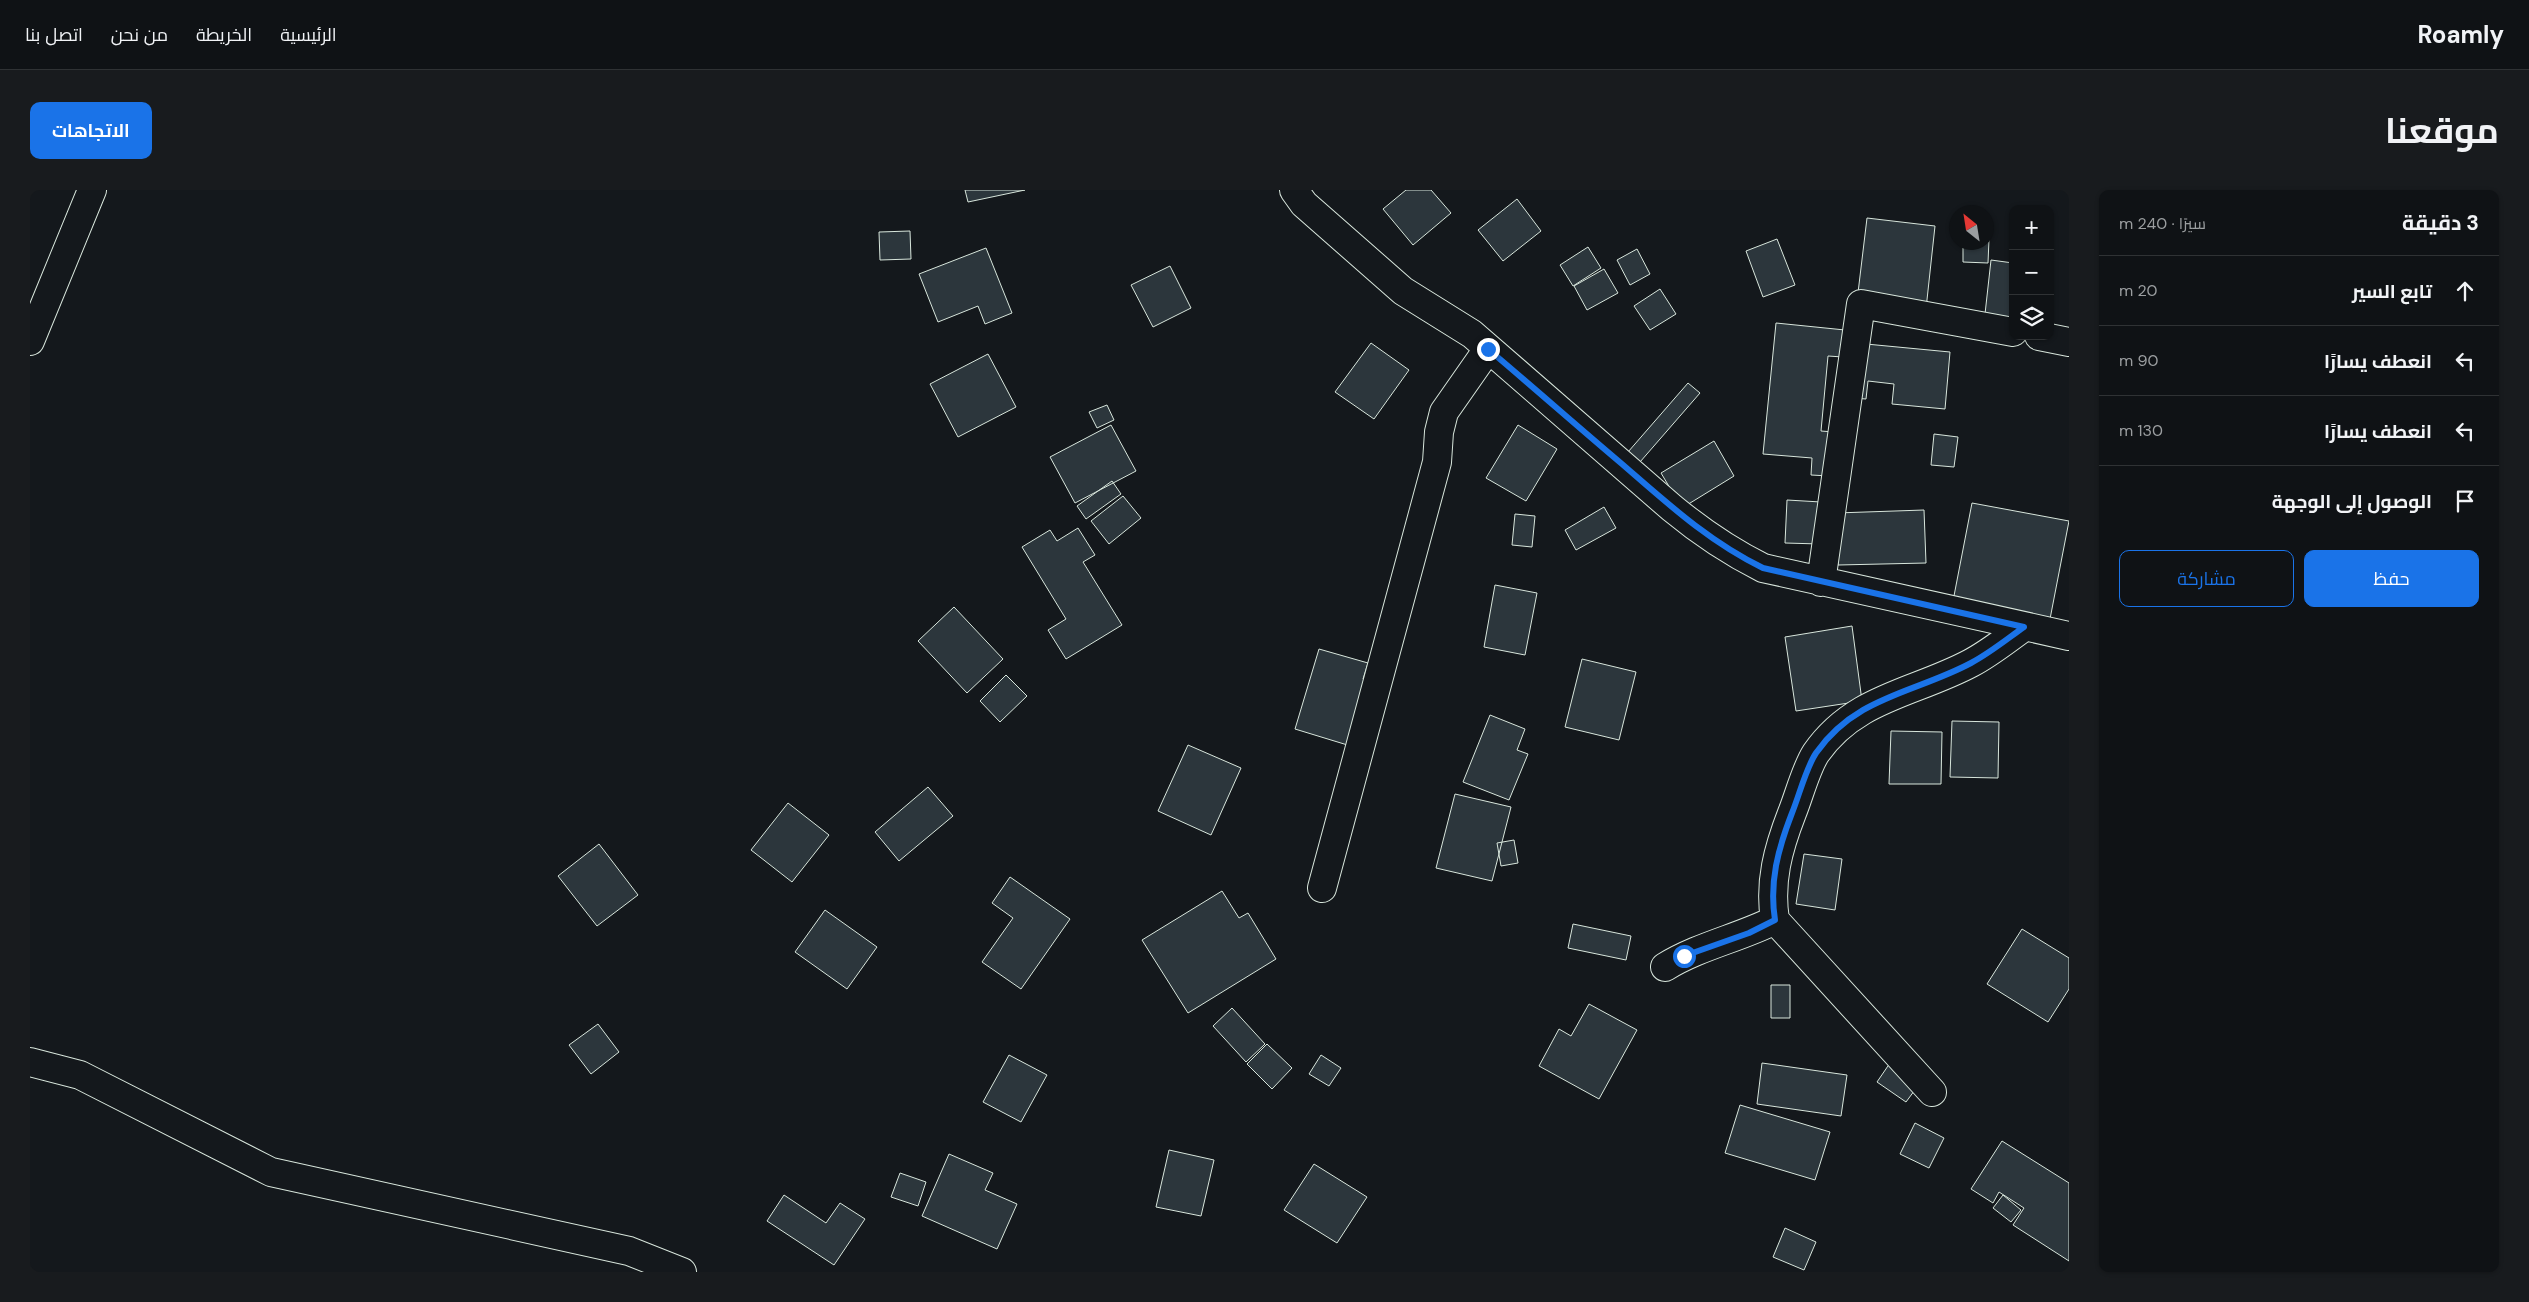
<!DOCTYPE html>
<html lang="ar">
<meta charset="utf-8">
<style>
:root{--surface:#0f1215;--page:#181b1e;--text:#f1f3f6;--muted:#9b9ea0;--line:#2f3234;--accent:#1a73e8}
body{margin:0;font-family:"DM Sans",Cairo,sans-serif;background:var(--page);color:var(--text);direction:rtl}
.controls{position:absolute;right:15px;top:15px;display:grid;overflow:hidden;border-radius:10px;box-shadow:0 1px 4px #0004}
.controls button{width:45px;height:45px;display:grid;place-items:center;padding:0;border:0;border-bottom:1px solid var(--line);background:var(--surface);color:var(--text);font:25px sans-serif}
.compass{position:absolute;left:1919px;top:15px;width:45px;height:45px;border-radius:50%;background:var(--surface);box-shadow:0 1px 4px #0004;rotate:330deg}
.stop{position:absolute;width:15px;height:15px;margin:-11px;border:4px solid #1a73e8;border-radius:50%;background:#fff}
.stop.end{background:#1a73e8;border-color:#fff;box-shadow:0 1px 5px #0008}
.list{margin:0;padding:0;list-style:none}
h2{display:flex;justify-content:space-between;align-items:center;height:65px;margin:0;padding:0 20px;font-size:21px}
h2 small{font-size:16px;font-weight:400;color:var(--muted)}
.list li{display:grid;grid-template-columns:32px 1fr auto;gap:15px;align-items:center;box-sizing:border-box;height:70px;padding:0 20px;border-top:1px solid var(--line)}
.list b{display:block;font-size:19px;white-space:nowrap}
.list em{font-size:16px;font-style:normal;color:var(--muted)}
.actions{display:flex;gap:10px;padding:15px 20px}
.actions a{flex:1;padding:11px 0;border:1px solid var(--accent);border-radius:10px;text-align:center;font-size:18px;color:var(--accent)}
.actions .main{background:var(--accent);color:#fff}
.icon{flex:none;width:28px;height:28px;fill:none;stroke:currentColor;stroke-width:2;stroke-linecap:round;stroke-linejoin:round}
.map{position:relative;flex:none;width:2039px;height:1082px;overflow:hidden;direction:ltr;border-radius:10px}
header{display:flex;align-items:center;gap:30px;box-sizing:border-box;height:70px;padding:0 25px;background:var(--surface);border-bottom:1px solid var(--line)}
header strong{font-size:24px}
nav{display:flex;gap:28px;margin-inline-start:auto;font-size:18px}
.intro{display:flex;align-items:center;justify-content:space-between;box-sizing:border-box;height:120px;padding:0 30px}
h1{margin:0;font-size:35px}
.button{padding:12px 22px;border-radius:10px;background:var(--accent);color:#fff;font-size:18px;font-weight:700}
main{display:flex;gap:30px;padding:0 30px}
aside{flex:1;background:var(--surface);border-radius:10px;box-shadow:0 1px 4px #0004}
.map>svg:first-child{display:block}
</style>
<header>
<strong>Roamly</strong>
<nav><a>الرئيسية</a><a>الخريطة</a><a>من نحن</a><a>اتصل بنا</a></nav>
</header>
<div class="intro"><h1>موقعنا</h1><a class="button">الاتجاهات</a></div>
<main>
<aside>
<h2>3 دقيقة<small>سيرًا · 240 m</small></h2>
<ul class="list">
<li><svg class="icon" aria-label="ahead" viewBox="0 0 24 24"><path d="M12 20V5M6 11l6-6 6 6"/></svg><div><b>تابع السير</b></div><em>20 m</em></li>
<li><svg class="icon" aria-label="left" viewBox="0 0 24 24"><path d="M17 20v-9H6M10 6l-5 5 5 5"/></svg><div><b>انعطف يسارًا</b></div><em>90 m</em></li>
<li><svg class="icon" aria-label="left" viewBox="0 0 24 24"><path d="M17 20v-9H6M10 6l-5 5 5 5"/></svg><div><b>انعطف يسارًا</b></div><em>130 m</em></li>
<li><svg class="icon" aria-label="arrive" viewBox="0 0 24 24"><path d="M6 21V4h12l-3 4 3 4H6"/></svg><div><b>الوصول إلى الوجهة</b></div></li>
</ul>
<div class="actions"><a class="main">حفظ</a><a>مشاركة</a></div>
</aside>
<div class="map">
<svg width="2039" height="1082" viewBox="0 0 2039 1082">
<rect width="100%" height="100%" fill="#14181c"/>
<path fill="#2c363c" stroke="#d8e6dc" d="M935,0H995L938,12Z
M1376,0H1401L1421,23L1383,55L1353,19Z
M1487,9L1511,41L1473,71L1448,40Z
M1956,26H1960L1958,73L1933,72V52H1956Z
M1837,28L1905,36L1896,119L1827,111Z
M880,41L881,69L850,70L849,42Z
M1747,49L1765,95L1733,107L1716,61Z
M1558,57L1571,78L1543,96L1530,75Z
M956,58L982,123L955,134L948,116L908,132L889,84Z
M1607,59L1620,84L1600,95L1587,70Z
M1961,70L1983,73V135L1954,133Z
M1140,76L1161,118L1123,137L1101,95Z
M1574,79L1588,103L1557,120L1544,96Z
M1630,99L1646,124L1620,140L1604,116Z
M1746,133L1815,140L1813,167L1798,166L1791,241L1804,242L1799,286L1781,285L1782,268L1733,264Z
M1341,153L1379,180L1344,229L1305,202Z
M1836,154L1920,162L1915,219L1862,214L1864,194L1838,191L1836,209L1823,208Z
M958,164L986,217L928,247L900,194Z
M1658,193L1670,203L1610,272L1598,262Z
M1077,215L1084,230L1067,238L1059,222Z
M1081,235L1106,281L1045,313L1020,267Z
M1488,235L1527,259L1496,311L1456,288Z
M1904,244L1928,247L1924,277L1901,275Z
M1684,251L1704,286L1652,318L1631,283Z
M1082,291L1091,304L1056,329L1047,316Z
M1093,306L1111,328L1079,354L1061,331Z
M1757,310L1791,312L1790,354L1755,353Z
M1942,313L2039,331L2020,429L1923,411Z
M1574,317L1586,338L1546,360L1535,340Z
M1894,320L1896,373L1808,375L1806,323Z
M1485,324L1505,326L1502,357L1482,355Z
M1048,338L1065,365L1053,372L1092,435L1036,469L1018,440L1036,429L992,357L1020,340L1027,351Z
M1465,395L1507,403L1495,465L1454,457Z
M924,417L973,469L937,503L888,451Z
M1822,436L1832,511L1766,521L1755,447Z
M1289,459L1338,473L1333,489L1344,493L1324,557L1265,539Z
M1552,469L1606,482L1589,550L1535,537Z
M976,485L997,506L970,532L950,511Z
M1460,525L1495,539L1487,560L1498,564L1479,610L1433,592Z
M1922,531L1969,532L1968,588L1920,587Z
M1861,541L1912,542L1911,594H1859Z
M1158,555L1211,578L1181,645L1128,621Z
M898,597L923,626L869,671L845,642Z
M1425,604L1481,617L1462,691L1406,678Z
M758,613L799,645L762,692L721,660Z
M1484,650L1488,673L1471,676L1467,653Z
M569,654L608,705L567,736L528,686Z
M1774,664L1812,669L1805,720L1766,714Z
M980,687L1040,729L991,799L952,772L983,728L962,713Z
M1192,701L1209,728L1218,723L1246,769L1158,823L1112,750Z
M795,720L847,757L817,799L765,762Z
M1543,734L1601,746L1596,770L1538,758Z
M1992,739L2039,768V799L2018,832L1957,794Z
M1741,795H1760V828H1741Z
M1559,814L1607,840L1569,909L1509,876L1529,839L1541,846Z
M1202,818L1235,854L1216,872L1183,836Z
M568,834L589,862L561,884L539,855Z
M1237,854L1262,878L1242,899L1217,874Z
M979,865L1017,885L991,932L953,912Z
M1291,865L1311,878L1299,896L1279,884Z
M1732,873L1817,885L1811,926L1727,914Z
M1860,873L1890,893L1876,912L1847,892Z
M1710,915L1800,942L1785,990L1695,963Z
M1885,933L1914,948L1899,978L1870,964Z
M1972,951L2039,993V1071L1983,1035L1994,1018L1969,1002L1963,1013L1941,999Z
M1139,960L1184,970L1171,1026L1126,1017Z
M919,964L963,983L955,1000L987,1014L967,1059L892,1026Z
M1284,974L1337,1007L1307,1053L1254,1020Z
M870,983L896,992L888,1016L861,1007Z
M754,1005L796,1033L810,1013L835,1029L804,1075L737,1031Z
M1973,1005L1991,1020L1981,1032L1963,1018Z
M1755,1038L1786,1052L1774,1080L1743,1067Z"/>
<g fill="none" stroke-linecap="round" stroke-linejoin="round">
<g stroke="#d8e6dc" stroke-width="30">
<path id="street" d="M1264,0L1274,14L1373,101L1442,144L1642,318C1671,342 1699,361 1733,378L2039,446
M2009,146L2039,152
M1791,392L1831,114L1983,142
M1292,698L1407,272L1409,242L1414,222L1458,159
M1635,777C1669,756 1709,748 1745,730
M0,872L50,885L241,982L599,1061L652,1082
M1902,902L1745,730C1739,692 1748,659 1762,623C1769,606 1776,578 1786,563C1825,507 1885,503 1941,473C1960,463 1977,449 1994,437"/>
</g>
<g stroke="#d8e6dc" stroke-width="30">
<path id="highway" d="M0,151L62,0"/>
</g>
<use href="#street" stroke="#14181c" stroke-width="28"/>
<use href="#highway" stroke="#14181c" stroke-width="28"/>
</g>
<g fill="none" stroke-linecap="round" stroke-linejoin="round">
<path stroke="#1a73e8" stroke-width="6" d="M1458,159C1503,197 1547,236 1592,274C1637,313 1678,351 1733,378L1994,437C1977,449 1960,463 1941,473C1885,503 1826,506 1786,563C1776,578 1769,606 1762,623C1748,659 1739,692 1745,730L1719,743L1654,766"/>
</g>
</svg>
<div class="controls">
<button>+</button>
<button>−</button>
<button><svg class="icon" aria-label="layers" viewBox="0 0 24 24"><path d="M12 4l9 5-9 5-9-5zM3 14l9 5 9-5"/></svg></button>
</div>
<svg class="compass" viewBox="-18 -18 36 36"><path d="M0-13l5 13h-10z" fill="#e53935"/><path d="M0 13l5-13h-10z" fill="#9b9ea0"/></svg>
<div class="stop" style="left:1654px;top:766px"></div>
<div class="stop end" style="left:1458px;top:159px"></div>
</div>
</main>
